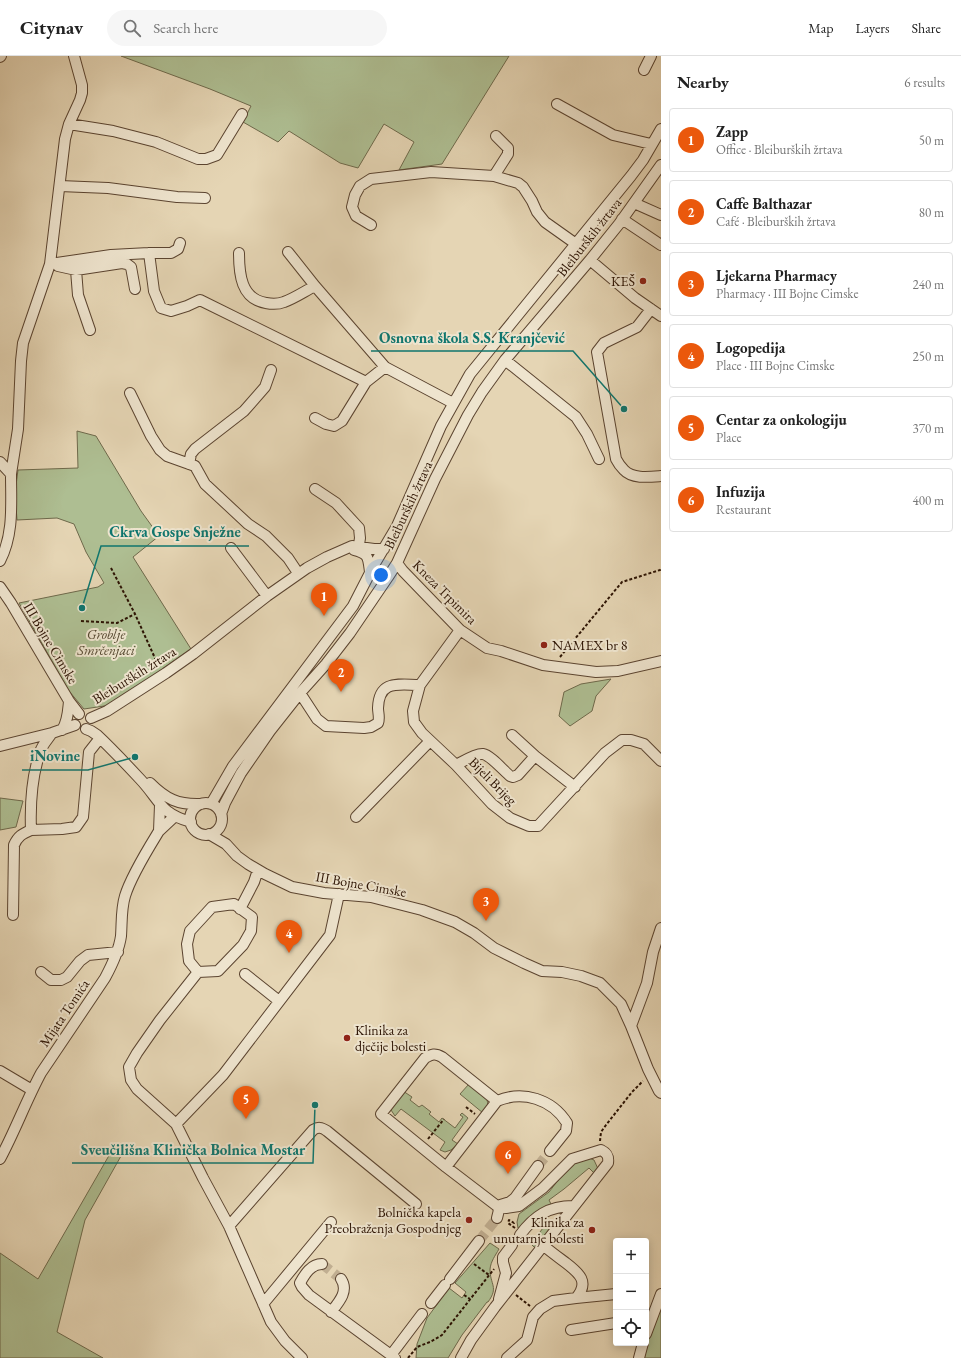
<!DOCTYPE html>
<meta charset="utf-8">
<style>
:root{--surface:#fff;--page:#f6f6f6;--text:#222;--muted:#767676;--line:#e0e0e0;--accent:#ea580c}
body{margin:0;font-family:"EB Garamond",serif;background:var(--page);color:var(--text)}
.controls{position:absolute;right:12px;bottom:12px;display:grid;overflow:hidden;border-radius:4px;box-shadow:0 2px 10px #0003}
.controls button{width:36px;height:36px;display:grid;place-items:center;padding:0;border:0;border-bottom:1px solid var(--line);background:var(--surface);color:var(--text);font:20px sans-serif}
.you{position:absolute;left:381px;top:519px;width:14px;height:14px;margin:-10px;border:3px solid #fff;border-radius:50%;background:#1a73e8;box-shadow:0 0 0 6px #1a73e833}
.badge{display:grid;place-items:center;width:26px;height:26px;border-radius:50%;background:var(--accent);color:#fff;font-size:13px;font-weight:700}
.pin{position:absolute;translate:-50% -33px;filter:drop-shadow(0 1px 2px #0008)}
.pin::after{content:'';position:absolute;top:21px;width:14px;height:12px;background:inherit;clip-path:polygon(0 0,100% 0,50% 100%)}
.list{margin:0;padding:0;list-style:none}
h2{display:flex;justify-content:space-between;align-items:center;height:52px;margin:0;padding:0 16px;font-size:17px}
h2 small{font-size:13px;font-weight:400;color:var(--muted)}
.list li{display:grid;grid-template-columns:26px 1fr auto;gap:12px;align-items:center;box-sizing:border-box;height:64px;margin:0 8px 8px;padding:0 8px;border:1px solid var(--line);border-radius:4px}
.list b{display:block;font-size:15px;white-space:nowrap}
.list p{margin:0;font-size:13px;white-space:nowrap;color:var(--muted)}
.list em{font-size:13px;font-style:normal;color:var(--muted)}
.icon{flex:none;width:22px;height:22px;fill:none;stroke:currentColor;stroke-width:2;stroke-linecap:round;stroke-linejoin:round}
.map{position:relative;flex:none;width:661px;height:1302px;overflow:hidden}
header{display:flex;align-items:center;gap:24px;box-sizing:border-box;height:56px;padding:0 20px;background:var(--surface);border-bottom:1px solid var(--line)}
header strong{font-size:19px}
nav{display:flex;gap:22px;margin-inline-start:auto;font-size:14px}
.search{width:280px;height:36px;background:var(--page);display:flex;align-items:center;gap:10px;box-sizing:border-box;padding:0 14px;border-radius:22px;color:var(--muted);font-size:15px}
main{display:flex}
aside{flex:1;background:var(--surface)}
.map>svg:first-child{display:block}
</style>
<header>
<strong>Citynav</strong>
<div class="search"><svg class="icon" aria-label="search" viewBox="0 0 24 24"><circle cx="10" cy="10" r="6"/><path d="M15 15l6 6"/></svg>Search here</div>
<nav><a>Map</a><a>Layers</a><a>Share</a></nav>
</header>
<main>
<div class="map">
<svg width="661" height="1302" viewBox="0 0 661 1302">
<rect width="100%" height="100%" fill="#e5d5b4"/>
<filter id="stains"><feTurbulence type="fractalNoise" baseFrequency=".005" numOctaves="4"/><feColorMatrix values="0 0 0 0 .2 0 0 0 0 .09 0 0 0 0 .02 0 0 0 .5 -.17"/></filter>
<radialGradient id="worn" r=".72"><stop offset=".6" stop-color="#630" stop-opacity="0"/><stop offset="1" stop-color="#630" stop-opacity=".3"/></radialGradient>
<path fill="#aebe92" stroke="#6e694b" d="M121,0H509L442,108L399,114L414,86L384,68L358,112L340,107L289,75L278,86L243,66L251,50L210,33Z
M77,375L96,380L141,455L159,480L133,501L191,593L111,649L84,653L69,635L19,547L98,531L104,527L86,496L74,468L57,462L17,464L15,437L18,414L78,412Z
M611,623L596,640L592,655L570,670L559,660L564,636L581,628Z
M0,742L23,745L16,771L0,774Z
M469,1028L487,1044C489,1050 486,1053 483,1057L460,1038Z
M403,1035L412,1041L410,1044L419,1051L422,1049L431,1056L429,1058L439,1066L442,1062L455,1072L463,1061L460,1059L462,1057L468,1062L452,1084L458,1088L451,1094L445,1096L440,1094L445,1086L401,1053L395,1060L391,1054L392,1049Z
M111,1096L121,1100L85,1164L57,1276L103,1302H0V1197L38,1223Z
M589,1102L594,1104L599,1115L595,1118L589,1112L564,1133L549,1144L552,1150L523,1175L518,1172L517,1166L519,1158L549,1136L566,1114L576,1107Z
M549,1167L553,1168L555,1171L538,1191H534L531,1188L546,1168Z
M490,1187L499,1193C495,1200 491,1205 490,1213C490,1229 499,1231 488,1246H487L462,1279L448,1302H416L417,1288L427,1262L449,1232L462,1242L466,1236L455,1227Z
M661,1238V1302H639L646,1287V1278Z"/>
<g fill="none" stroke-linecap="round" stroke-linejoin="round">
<path stroke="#c0ae91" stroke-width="10" stroke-dasharray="10 5" stroke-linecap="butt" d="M538,1110L550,1095
M479,1185L497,1162
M322,1208L341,1223"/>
<g stroke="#5b4430" stroke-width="12">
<path id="minor" d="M0,1L1,0
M644,14L651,0
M557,48L613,79L651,88
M69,68L113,75L156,86L198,103H206L217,99L242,58
M494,120L508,98V92L496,80
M60,130L108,132L177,141L205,142
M634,147L661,159
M622,163L661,189
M371,169L356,160L352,151L355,139L360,130L371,123L431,116L494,120L518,127L523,131L532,145L537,156L545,166L576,188
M288,196L315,230L385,311
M149,197L154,235L161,252L171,255L187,250L200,244L366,326L342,365L334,370L326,368L315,362
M239,197C239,218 241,243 266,247C271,248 279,248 284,246C295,242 305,235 315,230
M590,204L635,242L661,260
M50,208L111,199L149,197H171L178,193L180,187
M58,210L76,214L122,207L127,208L131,211L135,233
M76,214L78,239L90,274
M651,253L637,271L604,287L597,296L616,403C618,407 621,411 624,414C632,423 649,421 661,420
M505,304L576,361L587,378L599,403
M366,326L385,311L453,347
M130,337L151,380L160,394L167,400L195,410L205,428L248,468L266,480L288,502L298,517
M0,406L11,418C11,448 14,478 0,505
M189,408L191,398L195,393L244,355L265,331L271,314
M11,418L18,373L21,305L23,287L50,208L65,83L69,68L80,44L82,37V29L74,0
M315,433L336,447L359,472L360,482L358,495
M231,492L267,540
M354,494C369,498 368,501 370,516
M397,507L403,515L460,574L487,592L501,595L543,609L596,616L618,615L661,605
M0,531L11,547L69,645L79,658
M460,574L420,629L413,655L414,666L422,677L456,709L492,748L510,762L529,770H538L605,697L622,684H631L644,688L661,705
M300,637L317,663L326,670L364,672L371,671L378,667C380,662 378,657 378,652C379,623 399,629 420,629
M91,662L107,655L166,617L193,598L267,540L307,512L327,501L352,490L374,493H384
M86,673L91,675L97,679C112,693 126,708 140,723C160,744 159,757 191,766
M62,674C68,665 68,655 69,645
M512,679L535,700L575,731
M0,690L52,677L75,669
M456,709C462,706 476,697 483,698C490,699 504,715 510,720L513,721L518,719L535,700
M150,727C166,743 178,749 201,748
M190 763a16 16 0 1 1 32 0a16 16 0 1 1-32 0Z
M211,748L233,710L353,550L374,509L397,470L441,370L470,318L631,120L643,104L661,73
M160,749L159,775L175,760
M221,758L225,747L241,717L270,675L300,637L326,608L350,577L388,521L397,507L435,423L468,359L482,336L505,304L590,204L619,168L661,109
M356,761L430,685
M31,774L62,773L76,771L83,761L89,696L100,682
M209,778L226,788L237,800L248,808L265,818L292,831L324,837L371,841L422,854L455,866L474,877L494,892L524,907L542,915L562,916L581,920L600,927L621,948L631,970L648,1013L659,1035L661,1037
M240,853L254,826L258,814
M13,859L14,789C18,780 22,778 31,774C30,748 32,720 40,696C42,689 48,683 52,677
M41,916L51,924H61L67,921L80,905L88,899L118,896
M198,916L189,905L187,888L190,875L212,851L234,848L252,861L251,875L243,889L218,915L198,916L160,964L137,997L129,1011L131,1024L137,1033L176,1068L203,1122L229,1170L271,1266L285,1285L302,1302
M245,918L279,945
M631,970L647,927L653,896L661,872
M0,1015L32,1034
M176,1068L223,1019L330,879L339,838
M0,1103C15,1075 26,1045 41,1017L105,922C112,909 119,895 121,880C122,866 121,853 125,840C131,820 148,793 159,775
M446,1111L497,1045C523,1034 552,1043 567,1067L566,1075L550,1095
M497,1162L499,1154L497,1150L510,1146L515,1142L538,1110
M229,1170L313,1074C318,1071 321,1071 327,1075L416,1148
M520,1179C534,1160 549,1150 573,1150
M322,1208C311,1208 305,1218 300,1227L302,1231L309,1239L395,1302
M450,1223L479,1185
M576,1242L616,1238
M499,1243L506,1217L503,1206V1201L512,1189
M431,1247L445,1229
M263,1248L331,1166
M331,1256C339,1246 349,1235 341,1223
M571,1274L616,1267
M646,1278L661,1238
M391,1299L422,1258
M461,1302L471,1284L495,1251L608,1107C609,1100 607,1097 601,1094L572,1103L543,1132L519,1150L506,1152L497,1150L446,1111L381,1058L425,1002C432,998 435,997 442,1001L497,1045
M507,1302L527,1284L533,1261L540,1253L553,1245L576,1242C590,1226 579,1217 566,1207C558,1201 551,1196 544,1190
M639,1302L643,1287"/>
</g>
<path stroke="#2d1404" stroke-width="2" stroke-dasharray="3 2" stroke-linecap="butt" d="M111,512L135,558L159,611
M81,565L117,567L135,558
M560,601L622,526L660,514L661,513
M466,1051L475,1058
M428,1083L444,1063
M600,1085L601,1076L606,1069L632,1036L643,1025
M515,1172L508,1167L509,1164L514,1167L515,1165
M474,1208L489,1219
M464,1239L470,1243
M516,1239L530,1250
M408,1302L417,1291L430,1286L442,1279L494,1213"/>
<use href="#minor" stroke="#eee4ce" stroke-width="10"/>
</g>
<g fill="#8f2418" stroke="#eee4ce" stroke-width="1.5">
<circle cx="643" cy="225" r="4"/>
<circle cx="544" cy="589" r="4"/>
<circle cx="347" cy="982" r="4"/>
<circle cx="469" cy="1164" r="4"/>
<circle cx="592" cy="1174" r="4"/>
</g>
<g text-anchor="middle" stroke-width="4" stroke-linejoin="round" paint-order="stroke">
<g font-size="14" fill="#2d1404" stroke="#eee4ce">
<text transform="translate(589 181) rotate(-52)" y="5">Bleiburških žrtava</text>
<text transform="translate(408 449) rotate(-65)" y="5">Bleiburških žrtava</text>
<text transform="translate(445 536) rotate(45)" y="5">Kneza Trpimira</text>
<text transform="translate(51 587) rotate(59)" y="5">III Bojne Cimske</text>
<text transform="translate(134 619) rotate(-32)" y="5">Bleiburških žrtava</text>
<text transform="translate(493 725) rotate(45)" y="5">Bijeli Brijeg</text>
<text transform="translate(361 828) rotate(10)" y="5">III Bojne Cimske</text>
<text transform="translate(64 957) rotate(-56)" y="5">Mijata Tomića</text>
</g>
<g font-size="14" fill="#2d1404" stroke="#eee4ce" text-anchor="end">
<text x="635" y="230">KEŠ</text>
<text x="552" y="594" text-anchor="start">NAMEX br 8</text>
<text x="355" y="979" text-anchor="start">Klinika za<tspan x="355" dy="16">dječije bolesti</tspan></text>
<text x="461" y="1161">Bolnička kapela<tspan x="461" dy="16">Preobraženja Gospodnjeg</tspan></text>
<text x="584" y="1171">Klinika za<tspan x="584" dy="16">unutarnje bolesti</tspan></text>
</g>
<g font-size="14" font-style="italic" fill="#54472f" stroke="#eee4ce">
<text x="106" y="583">Groblje<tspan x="106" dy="16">Smrčenjaci</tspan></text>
</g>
</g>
<path fill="none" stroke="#0f766e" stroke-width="1.5" d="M624 353L573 295H371M82 552L101 490H249M135 701L88 714H22M315 1049L313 1107H72"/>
<g fill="#0f766e" stroke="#eee4ce" stroke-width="1.5">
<circle cx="624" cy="353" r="4"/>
<circle cx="82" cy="552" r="4"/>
<circle cx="135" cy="701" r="4"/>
<circle cx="315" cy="1049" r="4"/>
</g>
<g font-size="15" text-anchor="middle" font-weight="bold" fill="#0f766e" stroke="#eee4ce" stroke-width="4" stroke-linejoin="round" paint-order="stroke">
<text x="472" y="287">Osnovna škola S.S. Kranjčević</text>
<text x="175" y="481">Ckrva Gospe Snježne</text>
<text x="55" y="705">iNovine</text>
<text x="193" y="1099">Sveučilišna Klinička Bolnica Mostar</text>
</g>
<rect width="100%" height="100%" filter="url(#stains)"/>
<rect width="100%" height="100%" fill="url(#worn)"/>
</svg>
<div class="controls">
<button>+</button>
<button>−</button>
<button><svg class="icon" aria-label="locate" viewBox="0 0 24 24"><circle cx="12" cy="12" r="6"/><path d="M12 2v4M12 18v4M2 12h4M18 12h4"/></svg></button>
</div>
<div class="you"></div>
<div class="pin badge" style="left:324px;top:560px">1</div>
<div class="pin badge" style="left:341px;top:636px">2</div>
<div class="pin badge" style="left:486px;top:865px">3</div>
<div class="pin badge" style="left:289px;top:897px">4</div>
<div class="pin badge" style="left:246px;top:1063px">5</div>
<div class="pin badge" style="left:508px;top:1118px">6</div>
</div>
<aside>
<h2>Nearby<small>6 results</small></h2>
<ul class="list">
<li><span class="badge">1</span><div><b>Zapp</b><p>Office · Bleiburških žrtava</p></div><em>50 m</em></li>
<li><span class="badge">2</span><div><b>Caffe Balthazar</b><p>Café · Bleiburških žrtava</p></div><em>80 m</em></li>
<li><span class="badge">3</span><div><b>Ljekarna Pharmacy</b><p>Pharmacy · III Bojne Cimske</p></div><em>240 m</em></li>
<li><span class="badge">4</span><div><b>Logopedija</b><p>Place · III Bojne Cimske</p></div><em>250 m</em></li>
<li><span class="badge">5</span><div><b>Centar za onkologiju</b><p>Place</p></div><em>370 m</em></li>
<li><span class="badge">6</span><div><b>Infuzija</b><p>Restaurant</p></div><em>400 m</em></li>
</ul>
</aside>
</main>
